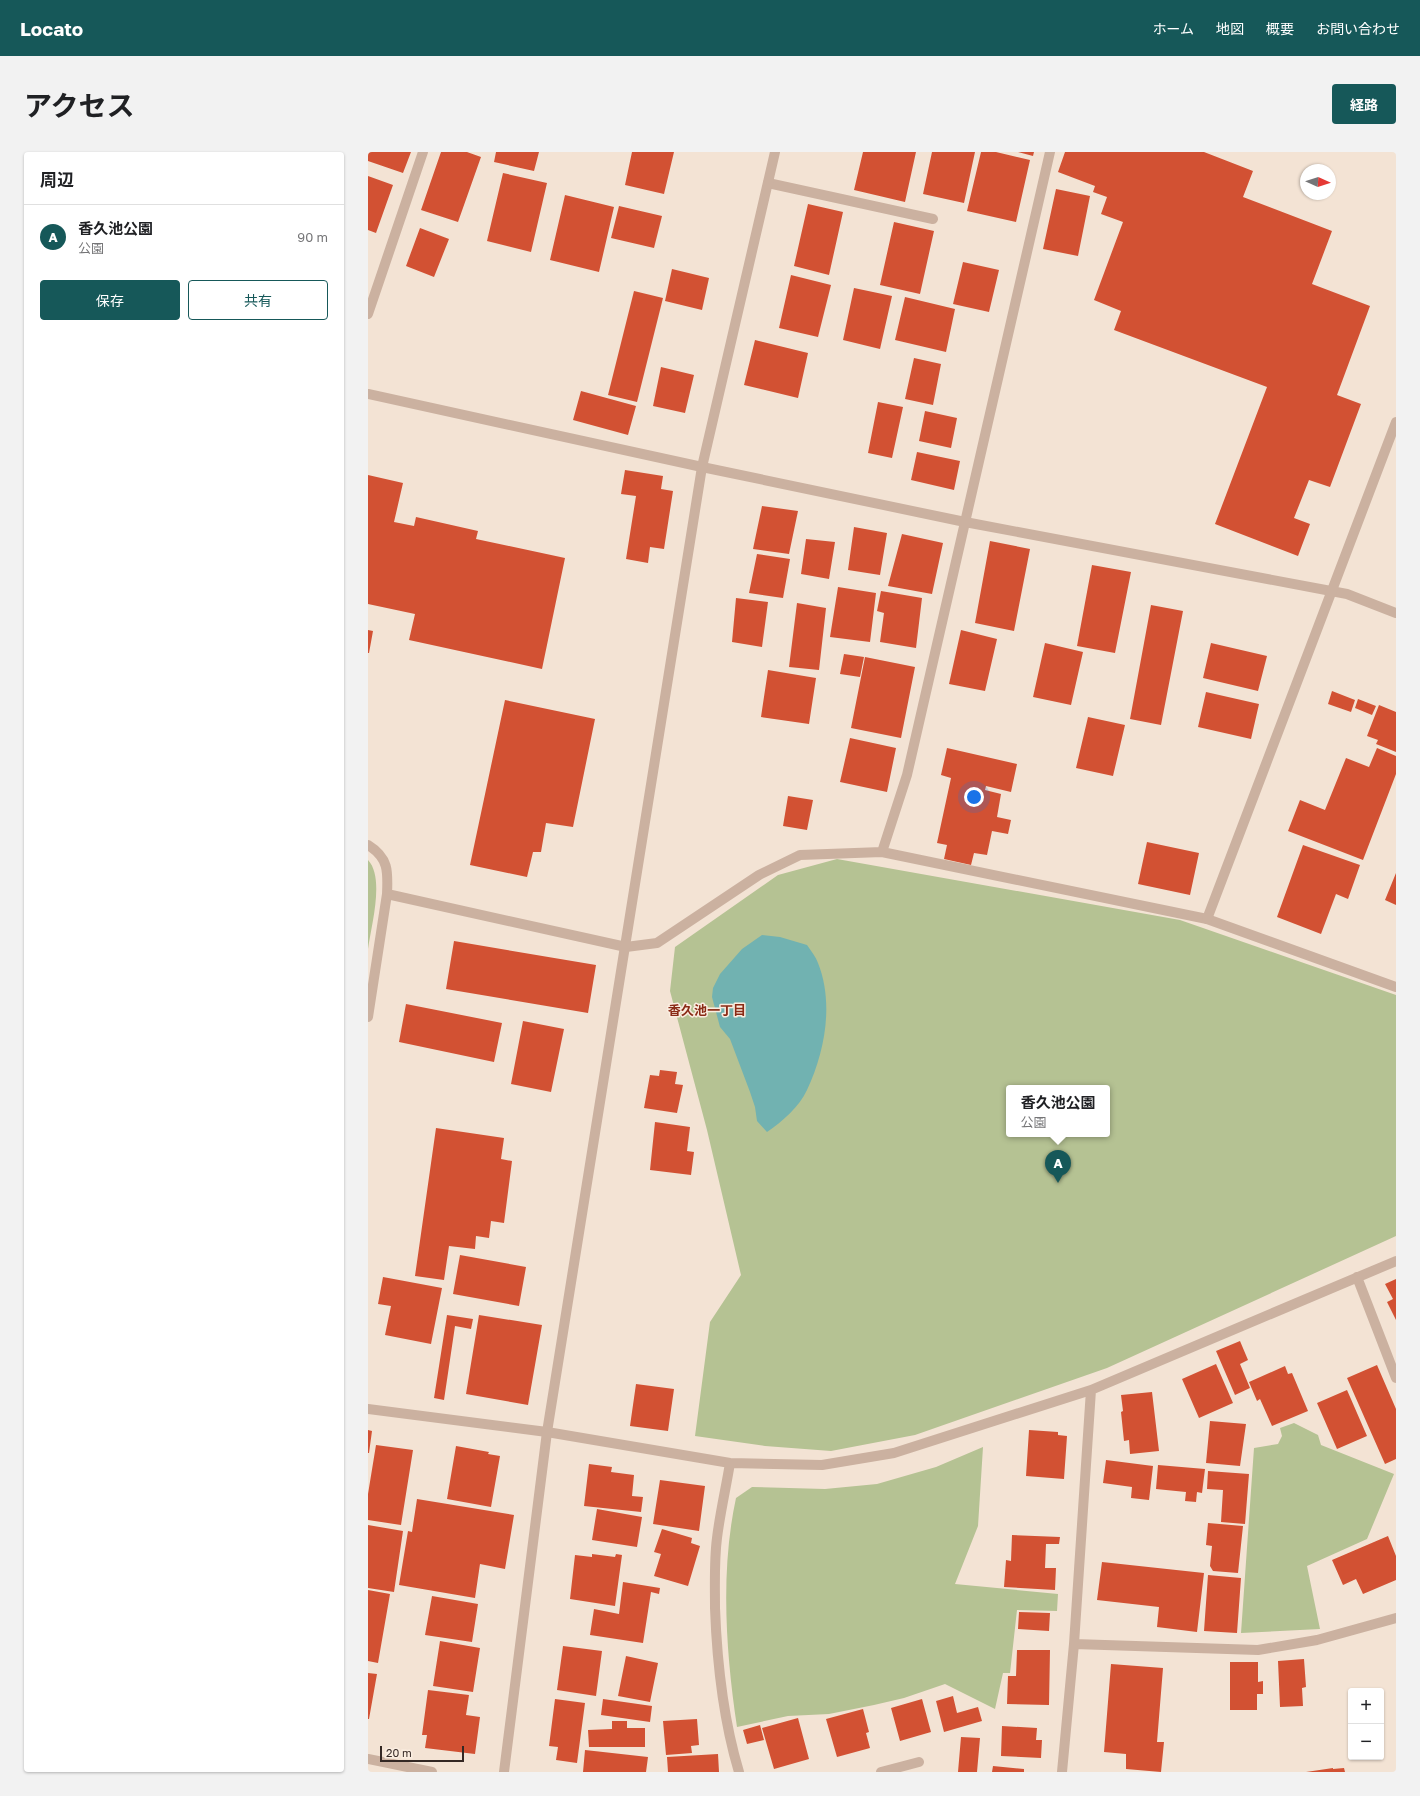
<!DOCTYPE html>
<html lang="ja">
<meta charset="utf-8">
<style>
:root{--surface:#fff;--page:#f2f2f2;--text:#202124;--muted:#757577;--line:#e0e0e0;--accent:#165859}
body{margin:0;font-family:"Golos Text","Noto Sans JP",sans-serif;background:var(--page);color:var(--text)}
.controls{position:absolute;right:12px;bottom:12px;display:grid;overflow:hidden;border-radius:4px;box-shadow:0 1px 3px #0004}
.controls button{width:36px;height:36px;display:grid;place-items:center;padding:0;border:0;border-bottom:1px solid var(--line);background:var(--surface);color:var(--text);font:20px sans-serif}
.compass{position:absolute;left:932px;top:12px;width:36px;height:36px;border-radius:50%;background:var(--surface);box-shadow:0 1px 3px #0004;rotate:93deg}
.scale{position:absolute;left:12px;bottom:10px;width:84px;box-sizing:border-box;padding-left:4px;border:2px solid #342824;border-top:0;font-size:11px;line-height:14px;white-space:nowrap;color:#342824;-webkit-text-stroke:3px #faede0;paint-order:stroke}
.you{position:absolute;left:606px;top:645px;width:14px;height:14px;margin:-10px;border:3px solid #fff;border-radius:50%;background:#1a73e8;box-shadow:0 0 0 6px #1a73e833}
.badge{display:grid;place-items:center;width:26px;height:26px;border-radius:50%;background:var(--accent);color:#fff;font-size:13px;font-weight:700}
.pin{position:absolute;translate:-50% -33px;filter:drop-shadow(0 1px 2px #0008)}
.pin::after{content:'';position:absolute;top:21px;width:14px;height:12px;background:inherit;clip-path:polygon(0 0,100% 0,50% 100%)}
.popup{position:absolute;left:638px;top:933px;width:104px;height:52px;box-sizing:border-box;display:grid;place-content:center;border-radius:4px;background:var(--surface);filter:drop-shadow(0 1px 3px #0005);font-size:13px;white-space:nowrap;color:var(--muted)}
.popup b{font-size:15px;color:var(--text)}
.popup::after{content:'';position:absolute;left:50%;top:100%;margin-left:-8px;border:8px solid transparent;border-top-color:var(--surface)}
.list{margin:0;padding:0;list-style:none}
h2{display:flex;justify-content:space-between;align-items:center;height:52px;margin:0;padding:0 16px;font-size:17px}
h2 small{font-size:13px;font-weight:400;color:var(--muted)}
.list li{display:grid;grid-template-columns:26px 1fr auto;gap:12px;align-items:center;box-sizing:border-box;height:64px;padding:0 16px;border-top:1px solid var(--line)}
.list b{display:block;font-size:15px;white-space:nowrap}
.list p{margin:0;font-size:13px;white-space:nowrap;color:var(--muted)}
.list em{font-size:13px;font-style:normal;color:var(--muted)}
.actions{display:flex;gap:8px;padding:12px 16px}
.actions a{flex:1;padding:9px 0;border:1px solid var(--accent);border-radius:4px;text-align:center;font-size:14px;color:var(--accent)}
.actions .main{background:var(--accent);color:#fff}
.map{position:relative;flex:none;width:1028px;height:1620px;overflow:hidden;border-radius:4px}
header{display:flex;align-items:center;gap:24px;box-sizing:border-box;height:56px;padding:0 20px;background:var(--accent);color:#fff}
header strong{font-size:19px}
nav{display:flex;gap:22px;margin-inline-start:auto;font-size:14px}
.intro{display:flex;align-items:center;justify-content:space-between;box-sizing:border-box;height:96px;padding:0 24px}
h1{margin:0;font-size:28px}
.button{padding:10px 18px;border-radius:4px;background:var(--accent);color:#fff;font-size:14px;font-weight:700}
main{display:flex;gap:24px;padding:0 24px}
aside{flex:1;background:var(--surface);border-radius:4px;box-shadow:0 1px 3px #0004}
.map>svg:first-child{display:block}
</style>
<header>
<strong>Locato</strong>
<nav><a>ホーム</a><a>地図</a><a>概要</a><a>お問い合わせ</a></nav>
</header>
<div class="intro"><h1>アクセス</h1><a class="button">経路</a></div>
<main>
<aside>
<h2>周辺<small></small></h2>
<ul class="list">
<li><span class="badge">A</span><div><b>香久池公園</b><p>公園</p></div><em>90 m</em></li>
</ul>
<div class="actions"><a class="main">保存</a><a>共有</a></div>
</aside>
<div class="map">
<svg width="1028" height="1620" viewBox="0 0 1028 1620">
<rect width="100%" height="100%" fill="#f3e3d4"/>
<path fill="#b5c293" fill-rule="evenodd" d="M469,707L812,768L1028,843V1084L739,1216L547,1283L463,1299L397,1294L327,1284L342,1170L373,1123L339,978L302,839L307,795L410,723ZM641,936H739V982H641Z
M0,708C17,726 3,774 0,797Z
M926,1271L950,1283L953,1293L1026,1322L999,1387L939,1414L952,1477L873,1481L886,1296L910,1292L914,1284L912,1276Z
M615,1295L610,1374L587,1432L690,1442L689,1459L649,1458L642,1521H635L627,1557L577,1532L536,1546L506,1553L461,1562L420,1564L369,1575C358,1501 352,1420 368,1346L384,1335L457,1337L509,1332L568,1315Z"/>
<path fill="#71b2b1" d="M394,783L412,785L439,793C443,799 448,805 450,811C466,851 457,900 439,938C431,955 415,969 399,980L389,969L387,955L382,940L362,887L352,875L344,845L345,836L352,822L374,797Z"/>
<path fill="#d25133" d="M0,0H43L35,21L0,9Z
M73,0H99L113,5L90,70L53,58Z
M128,0H171L166,19L126,10Z
M264,0H306L296,42L257,33Z
M495,0H548L537,50L486,38Z
M564,0H607L596,51L555,42Z
M613,0H628L662,8L648,70L599,59Z
M650,0H666L665,4Z
M697,0H836L885,19L875,45L964,79L944,132L1002,154L969,243L993,252L962,335L941,328L926,366L942,372L930,404L847,372L899,235L746,178L753,159L726,148L755,70L733,62L739,45L725,40L727,34L690,20Z
M135,21L179,31L163,100L119,89Z
M0,24L25,33L8,81L0,78Z
M688,37L722,44L710,104L675,97Z
M197,43L246,55L231,120L182,108Z
M440,52L475,60L461,123L426,114Z
M251,54L294,64L286,96L243,86Z
M526,70L566,79L552,142L512,133Z
M52,76L81,87L66,125L38,114Z
M595,110L631,118L621,160L585,152Z
M304,117L341,126L334,158L297,149Z
M423,123L463,133L450,185L411,176Z
M486,136L524,144L512,197L475,188Z
M266,139L295,146L269,250L240,243Z
M537,145L587,157L578,200L527,188Z
M387,188L440,201L430,246L376,233Z
M546,206L573,212L565,253L537,247Z
M293,215L326,223L317,261L285,254Z
M213,239L268,254L260,283L205,268Z
M510,250L535,255L524,306L500,301Z
M557,259L589,266L583,296L551,289Z
M549,300L592,309L586,338L543,328Z
M257,318L295,324L293,337L305,339L296,397L282,395L280,411L258,407L268,344L253,342Z
M0,323L35,331L26,370L46,374L48,365L110,379L108,387L197,406L174,517L41,488L47,462L0,452Z
M394,354L430,359L421,402L385,397Z
M486,375L519,381L512,423L480,418Z
M534,382L575,391L564,442L520,434Z
M438,387L467,390L461,427L433,422Z
M622,389L662,397L646,479L607,471Z
M389,402L422,407L415,446L381,441Z
M724,413L763,420L747,501L709,494Z
M470,435L508,441L502,490L462,485Z
M513,439L554,446L548,496L512,490L516,461L509,459Z
M368,446L400,450L394,495L364,490Z
M429,451L458,456L451,518L421,515Z
M783,453L815,459L793,573L762,567Z
M0,478L5,479L1,501H0Z
M593,478L629,487L617,539L581,532Z
M677,491L715,500L703,553L665,545Z
M843,491L899,504L890,539L835,526Z
M476,502L496,505L492,525L472,522Z
M497,505L547,515L533,586L483,576Z
M400,518L448,526L441,572L393,565Z
M964,539L987,548L983,560L960,552Z
M838,540L891,552L883,587L830,575Z
M990,547L1008,554L1004,563L987,556Z
M137,548L227,567L205,675L178,671L173,700H165L159,725L102,713Z
M1011,553L1028,560V600L1008,592L1010,588L999,584Z
M720,565L757,573L745,624L708,616Z
M482,586L528,596L519,640L472,630Z
M579,596L649,612L643,640L618,634L617,638L633,642L629,665L643,668L640,682L624,679L619,703L606,701L603,713L576,707L579,693L569,691L583,626L573,623Z
M1009,596L1028,604V622L995,708L920,679L932,648L957,658L978,606L1001,615Z
M420,644L445,648L439,678L415,674Z
M779,690L831,701L822,743L770,732Z
M935,693L992,713L980,747L968,742L953,782L909,765Z
M1028,721V753L1017,748Z
M86,789L228,813L220,861L78,837Z
M38,852L134,871L126,910L31,890Z
M155,869L196,877L183,940L143,932Z
M292,918L309,920L307,932L315,933L309,961L276,956L282,923L291,924Z
M287,970L322,975L319,999L326,1000L323,1023L282,1018Z
M68,976L136,986L133,1007L144,1009L136,1071L123,1069L121,1086L108,1084L107,1097L81,1094L76,1128L47,1124Z
M92,1103L158,1115L151,1154L85,1142Z
M15,1125L74,1136L63,1192L17,1183L23,1154L10,1152Z
M1028,1127V1168L1019,1150L1025,1147L1017,1132Z
M79,1163L105,1167L103,1177L87,1174L76,1248L66,1246Z
M111,1163L174,1173L160,1253L98,1242Z
M872,1189L880,1208L872,1212L882,1236L867,1243L848,1199Z
M848,1212L865,1251L831,1266L814,1227Z
M1009,1213L1028,1257V1307L1017,1312L979,1226Z
M917,1214L920,1222L924,1221L940,1259L904,1274L892,1247L889,1249L881,1230Z
M268,1232L306,1237L300,1279L262,1274Z
M979,1238L999,1284L969,1297L949,1251Z
M784,1240L791,1299L762,1302L761,1288L756,1289L753,1260L755,1259L753,1243Z
M842,1269L878,1272L872,1314L838,1311Z
M0,1278L4,1279L1,1301H0Z
M661,1278L690,1280V1283L699,1284L696,1327L658,1324Z
M8,1293L45,1298L33,1373L0,1368V1342Z
M88,1294L121,1300L120,1302L132,1304L123,1355L79,1347Z
M738,1308L785,1314L781,1348L763,1346L764,1335L735,1331Z
M221,1312L244,1315L243,1320L266,1323L264,1344L275,1345L273,1360L216,1354Z
M790,1313L837,1317L834,1341L829,1340L828,1350L817,1349L818,1340L788,1337Z
M840,1319L881,1322L877,1372L853,1370L855,1338L839,1337Z
M292,1328L337,1334L331,1379L285,1372Z
M49,1347L146,1363L137,1417L112,1412L107,1446L31,1433L40,1379L44,1380Z
M229,1357L274,1365L269,1395L224,1388Z
M840,1371L875,1374L870,1421L845,1419L842,1414L844,1394L838,1393Z
M0,1373L35,1379L26,1440L0,1436Z
M294,1377L324,1386L323,1391L332,1394L320,1434L286,1424L293,1402L286,1400Z
M644,1383L692,1385L691,1392H678L677,1416H688L687,1438L636,1435L638,1408L643,1409Z
M1020,1384L1028,1404V1428L995,1442L988,1427L975,1433L964,1408Z
M224,1402L247,1405L248,1402L254,1403L247,1454L202,1447L207,1403L224,1405Z
M734,1410L836,1421L829,1480L789,1475L791,1455L729,1448Z
M840,1423L873,1426L869,1481L836,1479Z
M255,1430L292,1436L291,1442L283,1440L275,1491L222,1483L226,1457L251,1462Z
M0,1438L22,1442L10,1511L0,1509Z
M64,1444L110,1452L104,1490L57,1483Z
M651,1460L682,1461L681,1479L650,1477Z
M72,1489L112,1496L105,1540L65,1534Z
M195,1494L234,1499L228,1544L189,1538Z
M649,1498H682L681,1553L639,1552L640,1524H648Z
M258,1504L290,1511L282,1550L250,1544Z
M936,1507L938,1535L934,1536L935,1554L912,1555L910,1509Z
M862,1510H890V1530L895,1529V1542H889V1558H862Z
M743,1512L795,1516L789,1590H796L793,1620L758,1617V1602L736,1600Z
M0,1521L9,1522L1,1567H0Z
M60,1538L101,1543L98,1563L112,1565L107,1602L57,1596L59,1583H54Z
M585,1544L589,1561L610,1555L614,1569L576,1580L568,1549Z
M187,1547L217,1551L209,1611L188,1608L190,1595L181,1594Z
M235,1547L284,1554L282,1570L233,1563Z
M554,1547L563,1580L532,1589L523,1556Z
M495,1557L501,1580L498,1581L502,1596L469,1605L458,1567Z
M430,1566L441,1607L406,1617L394,1576Z
M329,1567L331,1593L323,1594L324,1601L298,1603L295,1569Z
M244,1569H259V1576H277V1595H221L220,1578L244,1577Z
M392,1573L396,1588L379,1592L375,1578Z
M634,1574L669,1576L668,1588H674L673,1606L633,1604Z
M593,1585L612,1586L609,1620H590Z
M217,1598L280,1605L278,1620H215Z
M350,1602L351,1620H300L299,1605Z
M625,1614L656,1617V1620H624Z
M965,1616V1617L976,1616L977,1620H938Z"/>
<g fill="none" stroke-linecap="round" stroke-linejoin="round">
<path stroke="#cbb1a0" stroke-width="10" d="M400,31L565,67
M0,162L55,0
M0,242L334,315L597,370L979,442L1028,461
M0,693C21,706 20,720 19,742
M514,700L539,623L682,0
M0,865L19,742L258,795L289,791L391,723L432,703L514,700L839,767L1028,835
M989,1125L1028,1226
M0,1257L179,1280L362,1311L454,1313L526,1301L723,1238L1028,1109
M362,1311C358,1336 352,1361 349,1386C346,1409 347,1432 347,1456C349,1511 355,1567 371,1620
M706,1492L890,1498L949,1488L1028,1466
M0,1607L64,1620
M513,1620L551,1610
M694,1620L706,1492L723,1238"/>
<path stroke="#cbb1a0" stroke-width="10" d="M839,767L1028,270
M136,1620L179,1280L334,315L407,0"/>
</g>
<g text-anchor="middle" stroke-width="3" stroke-linejoin="round" paint-order="stroke">
<g font-size="13" font-weight="bold" fill="#8a2b16" stroke="#faede0">
<text x="339" y="863">香久池一丁目</text>
</g>
</g>
</svg>
<div class="controls">
<button>+</button>
<button>−</button>
</div>
<svg class="compass" viewBox="-18 -18 36 36"><path d="M0-13l5 13h-10z" fill="#e53935"/><path d="M0 13l5-13h-10z" fill="#757577"/></svg>
<div class="scale">20 m</div>
<div class="you"></div>
<div class="pin badge" style="left:690px;top:1031px">A</div>
<div class="popup"><b>香久池公園</b>公園</div>
</div>
</main>
